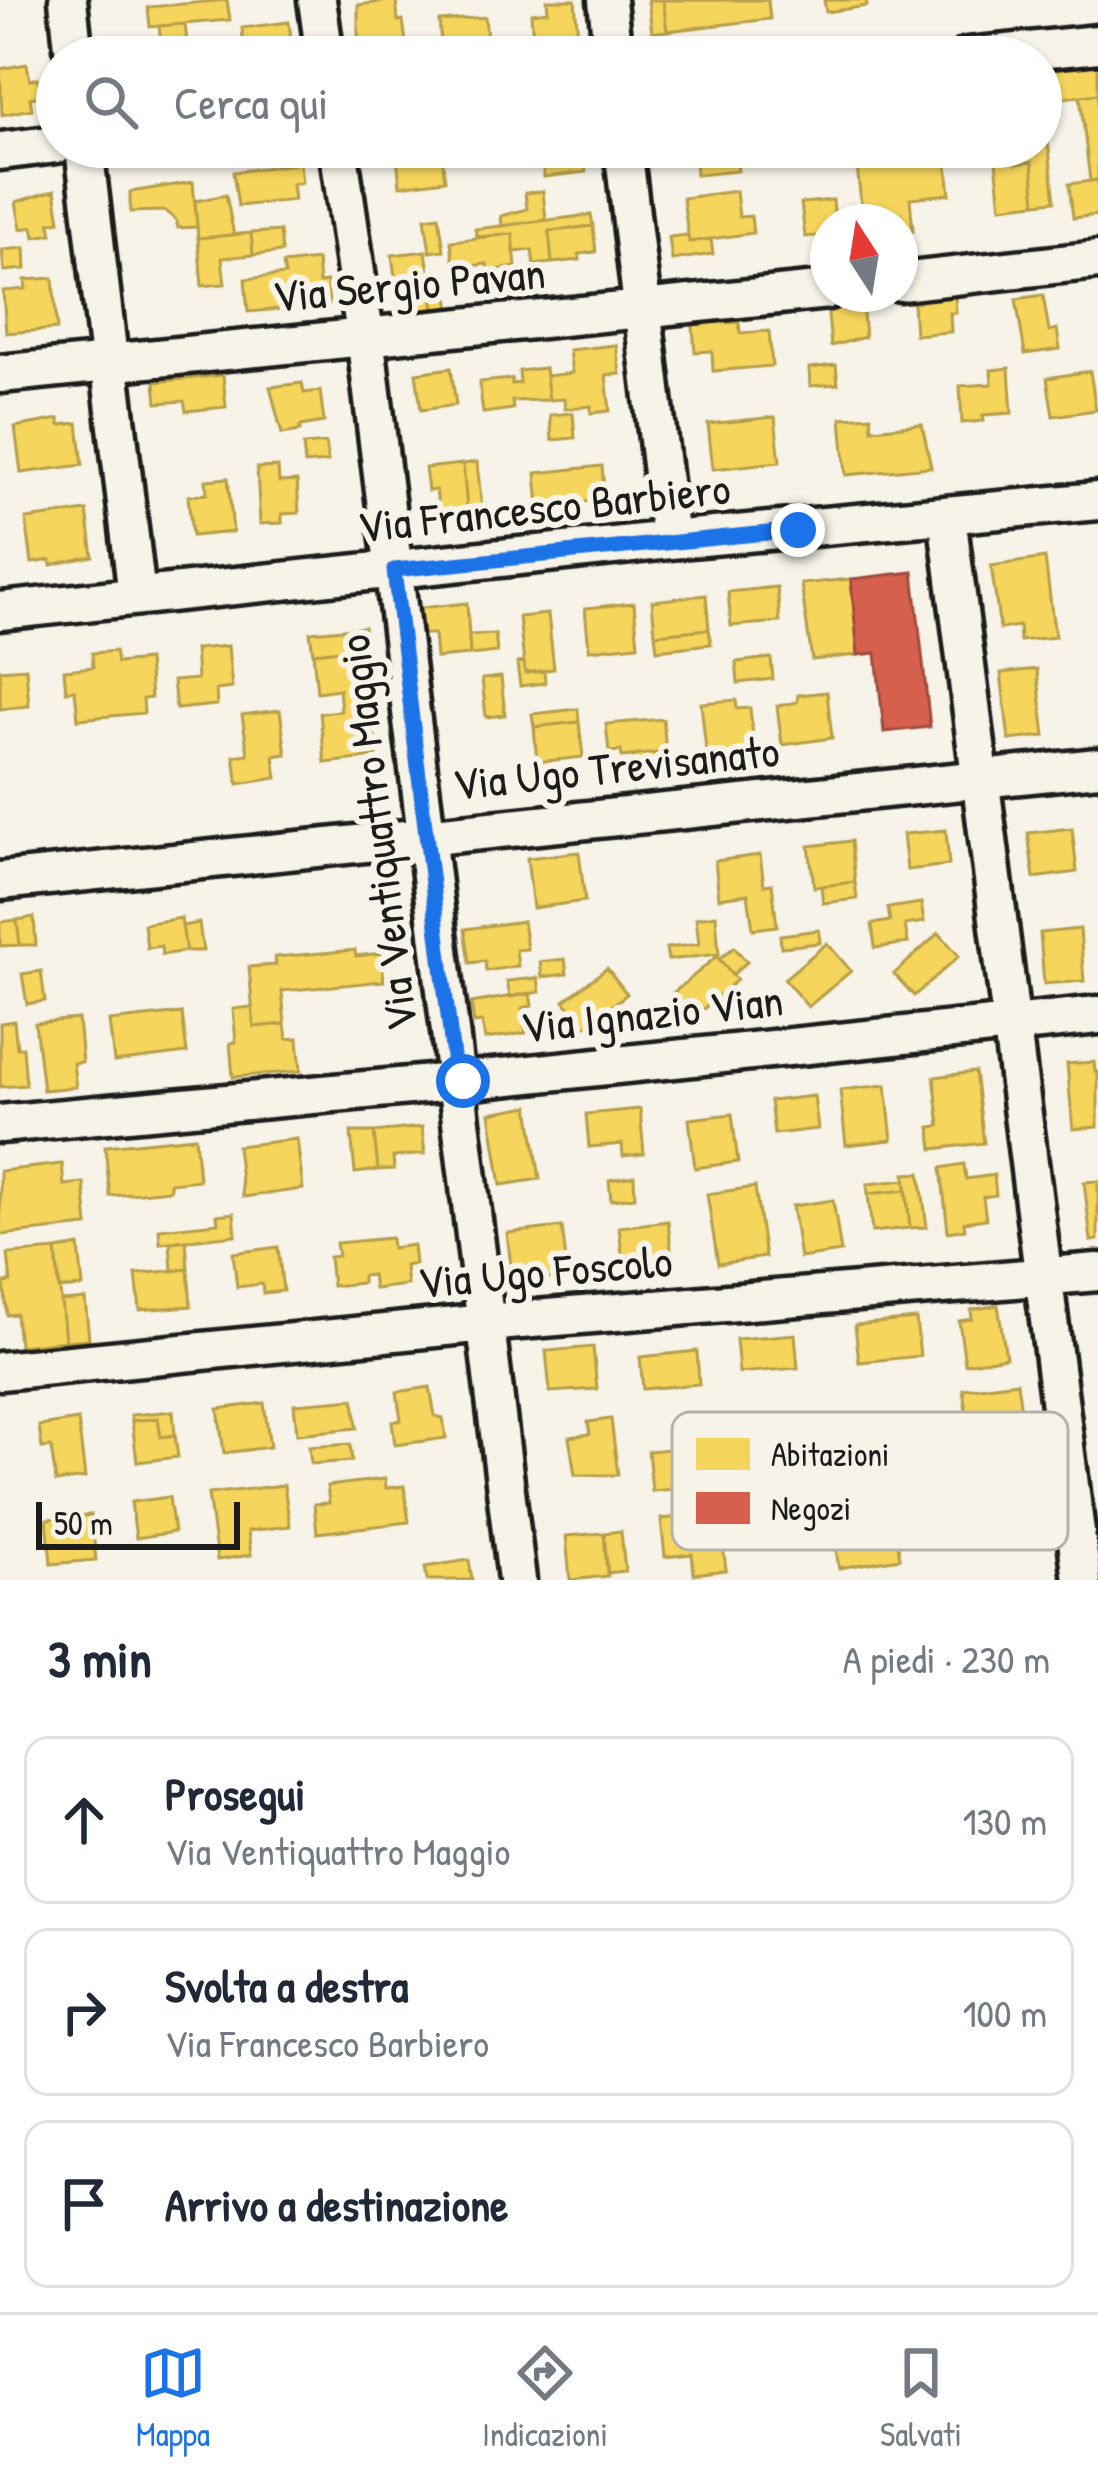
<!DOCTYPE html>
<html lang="it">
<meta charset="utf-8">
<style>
:root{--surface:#fff;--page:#f6f6f7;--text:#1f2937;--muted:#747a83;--line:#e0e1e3;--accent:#1a73e8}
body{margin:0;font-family:"Patrick Hand",sans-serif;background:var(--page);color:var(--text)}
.compass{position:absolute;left:810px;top:204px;width:108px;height:108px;border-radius:50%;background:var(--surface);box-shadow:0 3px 9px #0004;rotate:348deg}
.scale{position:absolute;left:36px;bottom:30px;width:204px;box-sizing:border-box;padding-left:12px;border:6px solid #1c1c1c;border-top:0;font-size:33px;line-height:42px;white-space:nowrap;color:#1c1c1c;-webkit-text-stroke:9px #f7f3e8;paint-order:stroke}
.stop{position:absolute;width:36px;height:36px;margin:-27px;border:9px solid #1a73e8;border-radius:50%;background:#fff}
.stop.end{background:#1a73e8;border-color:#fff;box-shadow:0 3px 12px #0008}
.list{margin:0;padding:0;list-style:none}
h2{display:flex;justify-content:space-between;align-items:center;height:156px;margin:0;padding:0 48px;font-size:51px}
h2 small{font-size:39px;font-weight:400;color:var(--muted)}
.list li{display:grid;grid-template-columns:78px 1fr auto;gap:36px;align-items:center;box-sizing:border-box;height:168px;margin:0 24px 24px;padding:0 24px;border:3px solid var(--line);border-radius:24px}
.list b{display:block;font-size:45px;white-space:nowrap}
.list p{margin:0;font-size:39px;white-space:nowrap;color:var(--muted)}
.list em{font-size:39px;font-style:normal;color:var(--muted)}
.icon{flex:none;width:66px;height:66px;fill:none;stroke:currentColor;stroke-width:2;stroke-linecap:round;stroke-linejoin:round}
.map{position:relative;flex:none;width:1098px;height:1580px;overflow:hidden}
.search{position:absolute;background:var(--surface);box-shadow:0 3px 9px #0004;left:36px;right:36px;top:36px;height:132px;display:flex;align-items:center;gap:30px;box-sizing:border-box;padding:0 42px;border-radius:66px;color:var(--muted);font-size:45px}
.sheet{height:732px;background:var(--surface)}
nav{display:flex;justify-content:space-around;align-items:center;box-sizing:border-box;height:168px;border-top:3px solid var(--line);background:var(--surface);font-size:33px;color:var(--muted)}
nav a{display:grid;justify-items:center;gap:6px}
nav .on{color:var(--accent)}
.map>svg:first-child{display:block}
</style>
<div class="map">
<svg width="1098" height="1580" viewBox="0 0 1098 1580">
<rect width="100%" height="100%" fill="#f7f3e8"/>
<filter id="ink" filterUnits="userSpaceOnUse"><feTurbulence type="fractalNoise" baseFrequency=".00833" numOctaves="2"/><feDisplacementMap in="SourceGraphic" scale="24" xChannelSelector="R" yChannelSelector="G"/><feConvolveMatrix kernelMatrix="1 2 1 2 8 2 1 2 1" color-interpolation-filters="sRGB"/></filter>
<g filter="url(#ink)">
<path fill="#f6d55c" stroke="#b59e49" stroke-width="3" d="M227,0L230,20L150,27L148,7Z
M396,0L398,21L403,20L408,57H365L364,50H358V5Z
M547,0H575L578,38L533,42L531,13L548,11Z
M648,0H663L667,31L652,33Z
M663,0H768L770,19L667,31Z
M824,0H866L867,6L826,12Z
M485,17L488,52L442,56L439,21Z
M289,22L293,57H245L242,28Z
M185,24L187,42L161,44L159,26Z
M1098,53V94L1043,100L1041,59Z
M27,64L30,80L38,78L41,96L30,98L32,109L2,115L0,69Z
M1098,94V180L1090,181L1080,96Z
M1041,107H1044L1055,201L1036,203L1032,162L1016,164L1014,147H1041Z
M396,147H454L455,153L442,155L445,180L400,186Z
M541,147H594L595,157L584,158L586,172L544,177Z
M779,147H819L821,165L782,168Z
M982,147H1014L1016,164L1032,162L1036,203L1001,207L995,152L983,154Z
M736,153L738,171L696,175L695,156Z
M946,157L950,194L910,198L913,231L900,233V222H863L857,166Z
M300,163L302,183L292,184L294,200L238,206L233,172Z
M1098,180V215L1073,218L1069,184Z
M193,182L197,227L178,228L176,220L165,211L130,212V192Z
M55,190L60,221L50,223L52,234L35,237L33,227L21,229L16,202Z
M543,191L546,220L502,226L501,216L527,209L525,193Z
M736,191L739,217L751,216L753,233L689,242L683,198Z
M226,195L234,235L198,238L195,201Z
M833,200L835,222H828V235L805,237L801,203Z
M591,215L593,226L549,231L552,263L534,265L532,250L514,252L513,234L477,237L475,229Z
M439,216L444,250L430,252L425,218Z
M593,226L596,252L579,254L580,260L552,263L549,231Z
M280,231L282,252L253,255L251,233Z
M251,233L253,255L222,258L225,284L202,286L198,238Z
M513,234L516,267L488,271L487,264L454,268L451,241Z
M688,235L689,242L711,239L713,254L672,260L669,237Z
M25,248L26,269L4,271L2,250Z
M426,251L434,309L400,314L392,255Z
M317,260L319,283L327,282L329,305L248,312L245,279L285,275L283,264Z
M445,274L451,318L436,320L430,276Z
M53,278L57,329L6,333L3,291L26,289L25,280Z
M955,293L956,313H950L951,332L915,335L913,303L920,302V295Z
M1043,295L1049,331L1057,329L1060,349L1025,354L1016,299Z
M862,301L865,337L831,346L827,304Z
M723,313L724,323L739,322L740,333L769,331L772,366L713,371L712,351L695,352L692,315Z
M616,345L620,374L606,375L610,411L591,413V406L565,409L564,399L549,400L546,376L572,373L569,350Z
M836,365L838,384L810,386L809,368Z
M451,368L456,405L421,410L416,373Z
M545,368L549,400L512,401L513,409L483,413L479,382L512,379V384L520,383L519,371Z
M1009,368L1012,413L983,415L984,421L962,423L960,386L992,384L991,370Z
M1090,371L1096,410L1053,416L1047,378Z
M223,375L226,407L186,411L184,401L157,403L155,382Z
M302,383L304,393L320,391L324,422L300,426V431L282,434L270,387Z
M573,413L575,438L552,440L550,415Z
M871,416L872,429L922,424L931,467L846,475L841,418Z
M775,417L780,462L713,469L708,424Z
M59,419L60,425L78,423L83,465L21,473L15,427Z
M326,443L328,462L305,464L303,445Z
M477,462L482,509H467L463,464Z
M463,464L467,509L439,512L436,490L428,491L425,468Z
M602,466L605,500L539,506L536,473Z
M278,467L279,482L297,481L299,513L282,514V523L260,524L257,468Z
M228,478L233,532L192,536L188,496L207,494L206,480Z
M87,511L93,556L51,565L50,560L32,563L26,519Z
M1045,558L1055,637L1020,641L1019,626L1000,629L991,566Z
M851,579L858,655L812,660L801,584Z
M777,587L780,622L731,626L728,592Z
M706,595L709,629L655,634L652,601Z
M467,603L470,655L436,658L434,634H422L420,608Z
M634,603L638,645L589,650L585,608Z
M548,614L554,669L525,673L519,617Z
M364,627L366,647L313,653L310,632Z
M709,629L711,644L657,650L655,634Z
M495,634L497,652L470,655L469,635Z
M228,646L232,688L216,690L217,705L176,709L173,681L197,679L195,649Z
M366,647L377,757L325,763L320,713L341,711L339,689L317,692L313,653Z
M115,651L117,663L148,660L151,698L143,699L144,713L78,719L75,690L66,691L64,670L93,667L92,653Z
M771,658L773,679L738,683L736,662Z
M524,662L525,673L544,671L545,683L520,686L517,663Z
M26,668L29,706L0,709V670Z
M1037,669L1045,736L1009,740L1001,673Z
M501,677L505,715L486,717L482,679Z
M827,692L832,738L782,745L777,706L797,702L798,695Z
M736,700L737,709L750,708L755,755L707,760L701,703Z
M578,709L579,722L534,727L532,714Z
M280,710L286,754L274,756L277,778L238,784L234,756L248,754L242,715Z
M663,719L666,752L622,757L621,751L609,752L606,724Z
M579,722L583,757L537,762L534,727Z
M666,752L667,765L634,769L633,756Z
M1072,828L1077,872L1034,878L1028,833Z
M946,830L949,865L907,870L903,834Z
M851,841L855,882L814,887L809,846Z
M579,852L585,901L533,908L527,858Z
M760,855L764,885L772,884L777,926L753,929L748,894L719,898L715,861Z
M855,882L857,899L823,903L821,886Z
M921,903L924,922L905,925L908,943L875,948L872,924L890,921L888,908Z
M716,915L719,954L668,960L666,948L699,944L696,918Z
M34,917L36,945H20L17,920Z
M181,918L186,951L162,955L161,946L147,948L144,924Z
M17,920L20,945L0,946V922Z
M523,921L527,949L516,950L518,966L486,971L485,961L470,963L465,929Z
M199,923L203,951H186L182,926Z
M1080,929L1084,981L1044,984L1040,933Z
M819,930L820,943L781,947L780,935Z
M939,933L959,956L914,996L894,974Z
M827,943L851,971L808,1007L784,979Z
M734,947L747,962L732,975L719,959Z
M355,950L356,956L381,953L384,981L282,991L285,1024L254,1027L249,967L276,965L275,957Z
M717,956L737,980L693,1018L672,994Z
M565,959L567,974L542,977L540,962Z
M607,968L627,994L585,1027L564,1001Z
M41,971L45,1001L27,1004L22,974Z
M538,978L540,992L510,997L507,981Z
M530,993L532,1006L522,1008L526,1033L485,1039L482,1022L474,1023L471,1003Z
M252,1007L254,1027L285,1024L287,1039L298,1038L301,1071L233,1077L230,1043L236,1042L233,1009Z
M182,1013L187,1053L114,1062L109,1021Z
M78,1019L82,1062L73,1063L76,1087L43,1090L35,1023Z
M14,1021L17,1048L23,1047L26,1085L0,1087V1023Z
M1094,1062L1095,1072H1098V1127L1073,1129L1067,1064Z
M975,1072L984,1143L933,1149L930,1127L940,1126L934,1077Z
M886,1085L892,1140L846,1145L840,1090Z
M814,1096L818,1129L774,1134L770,1101Z
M529,1106L540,1179L501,1185L490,1113Z
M640,1109L644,1154L623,1156L622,1144L589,1147L586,1114Z
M732,1114L738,1162L695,1168L689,1119Z
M422,1127L425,1154L393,1157L394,1169L378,1170L374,1132Z
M351,1132H374L378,1170L355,1173Z
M195,1137L199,1180L170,1183V1190L110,1196L105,1146Z
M297,1139L303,1189L243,1197L237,1146Z
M62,1164L64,1185L84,1183L88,1226L0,1235V1171Z
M964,1164L966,1179L994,1175L996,1195L983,1197L986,1219L964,1222L965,1229L948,1232L941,1168Z
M920,1173L927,1227L910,1228L905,1174Z
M634,1176L635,1197L611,1200L609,1180Z
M905,1180L906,1190L868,1194L867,1184Z
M1098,1181V1240L1091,1241L1084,1182Z
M755,1187L765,1257L718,1264L707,1194Z
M906,1190L910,1228L872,1232L868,1194Z
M833,1200L841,1252L800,1258L792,1206Z
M234,1213L236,1235L160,1243L159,1229L218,1223L217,1215Z
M668,1221L672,1257L623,1263L619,1227Z
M562,1227L568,1277L513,1283L507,1233Z
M391,1238L392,1248L413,1245L415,1264L405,1266L407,1285L374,1289L372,1275L362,1276V1283L332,1286L329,1257L338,1256L336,1243Z
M186,1240L188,1269L172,1271L170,1242Z
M79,1246L83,1287L59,1289L56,1250Z
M278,1247L283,1291L263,1293L262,1284L237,1287L233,1253Z
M56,1250L65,1341L19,1346L16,1314L7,1315L4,1283L11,1282L8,1254Z
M188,1269L191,1306L140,1310L136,1274Z
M85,1299L89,1339L65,1341L61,1301Z
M998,1305L1006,1357L965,1364L959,1321L972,1319L971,1310Z
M916,1319L920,1356L859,1362L855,1325Z
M795,1334L798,1368L739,1373L736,1339Z
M593,1347L597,1389L550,1392L546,1351Z
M697,1351L699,1384L643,1389L640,1357Z
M1017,1382L1027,1454L973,1461L963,1389Z
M430,1387L435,1416L443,1418L446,1438L395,1445L392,1422L401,1420L397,1392Z
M354,1399L357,1428L297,1434L294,1404Z
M264,1403L270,1447L224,1453L218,1409Z
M173,1411L175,1435L161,1437L158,1418L132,1421L131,1415Z
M158,1418L161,1437L175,1435L178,1457L137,1462L132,1421Z
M611,1419L618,1475H575L569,1437L590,1434L588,1422Z
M78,1420L85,1478L56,1482L51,1447L42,1448L39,1426Z
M350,1444L352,1461L311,1464L309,1447Z
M702,1446L706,1486L652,1491L648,1451Z
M385,1479L386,1488L404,1486L409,1522L317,1533L314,1504L329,1503L327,1486Z
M284,1485L290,1526L248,1531L251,1555L217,1560L208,1494Z
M169,1497L174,1532L136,1538L131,1502Z
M91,1515L96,1560L51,1564L47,1519Z
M700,1515L702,1532L721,1529L726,1570L694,1574L692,1554L665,1557L661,1519Z
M895,1527L900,1558L839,1568L834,1537Z
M621,1531L625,1571L607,1573L604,1533Z
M604,1533L608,1576L570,1580L566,1536Z
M469,1560L472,1580H427L425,1567Z"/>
<path fill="#d6604d" stroke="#9e4c3e" stroke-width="3" d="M913,572L930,727L884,732L876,653L858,655L851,579Z"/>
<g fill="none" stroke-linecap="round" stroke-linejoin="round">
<g stroke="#1c1c1c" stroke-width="45">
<path id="minor" d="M68,0L74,57
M317,0L325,57
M607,0L613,57
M968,57L1098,44
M84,147L137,596
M338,147L365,335L517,1580
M623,147L670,540
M0,151L57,144
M900,282L1098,260
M0,374L828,290
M947,516L1082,1580
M0,611L670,540L1098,501
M0,881L1098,767
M0,1124L463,1081L1098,1015
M0,1371L486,1323L1098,1272"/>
</g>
<use href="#minor" stroke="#f7f3e8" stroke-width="36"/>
</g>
</g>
<g fill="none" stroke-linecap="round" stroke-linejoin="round" filter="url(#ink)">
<path stroke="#1a73e8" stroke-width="15" d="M463,1081L456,1082L394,570L798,530"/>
</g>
<g text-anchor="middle" stroke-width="12" stroke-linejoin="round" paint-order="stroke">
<g font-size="45" fill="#1c1c1c" stroke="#f7f3e8">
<text transform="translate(409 284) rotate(-5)" y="16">Via Sergio Pavan</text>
<text transform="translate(544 507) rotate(-6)" y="16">Via Francesco Barbiero</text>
<text transform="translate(616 767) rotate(-6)" y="16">Via Ugo Trevisanato</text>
<text transform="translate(377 833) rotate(-97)" y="16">Via Ventiquattro Maggio</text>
<text transform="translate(652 1013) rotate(-6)" y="16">Via Ignazio Vian</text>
<text transform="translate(545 1271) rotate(-5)" y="16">Via Ugo Foscolo</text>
</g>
</g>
<rect x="672" y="1412" width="396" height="138" rx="18" fill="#f7f3e8" stroke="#b5b2ab" stroke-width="3"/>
<rect x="696" y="1438" width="54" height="32" fill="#f6d55c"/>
<rect x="696" y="1492" width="54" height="32" fill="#d6604d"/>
<g font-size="33" fill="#1c1c1c">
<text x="771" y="1466">Abitazioni</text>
<text x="771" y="1520">Negozi</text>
</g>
</svg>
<svg class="compass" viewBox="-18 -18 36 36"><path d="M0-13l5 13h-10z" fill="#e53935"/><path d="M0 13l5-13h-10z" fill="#747a83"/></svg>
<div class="scale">50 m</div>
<div class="stop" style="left:463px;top:1081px"></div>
<div class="stop end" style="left:798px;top:530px"></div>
<div class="search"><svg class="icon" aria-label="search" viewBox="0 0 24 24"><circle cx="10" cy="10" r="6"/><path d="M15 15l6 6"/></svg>Cerca qui</div>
</div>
<section class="sheet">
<h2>3 min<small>A piedi · 230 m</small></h2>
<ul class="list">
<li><svg class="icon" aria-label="ahead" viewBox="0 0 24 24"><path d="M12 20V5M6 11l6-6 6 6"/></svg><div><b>Prosegui</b><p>Via Ventiquattro Maggio</p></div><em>130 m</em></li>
<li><svg class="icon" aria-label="right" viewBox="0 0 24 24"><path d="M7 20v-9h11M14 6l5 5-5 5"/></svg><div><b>Svolta a destra</b><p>Via Francesco Barbiero</p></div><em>100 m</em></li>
<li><svg class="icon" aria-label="arrive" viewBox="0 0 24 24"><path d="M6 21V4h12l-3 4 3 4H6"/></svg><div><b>Arrivo a destinazione</b></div></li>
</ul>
</section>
<nav>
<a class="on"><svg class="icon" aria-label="map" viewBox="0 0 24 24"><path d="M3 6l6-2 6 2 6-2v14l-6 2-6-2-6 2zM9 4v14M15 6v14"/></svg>Mappa</a>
<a><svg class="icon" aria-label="directions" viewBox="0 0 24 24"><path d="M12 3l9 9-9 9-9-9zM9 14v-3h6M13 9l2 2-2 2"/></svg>Indicazioni</a>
<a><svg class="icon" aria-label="saved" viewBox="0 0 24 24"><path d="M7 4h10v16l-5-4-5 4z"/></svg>Salvati</a>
</nav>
